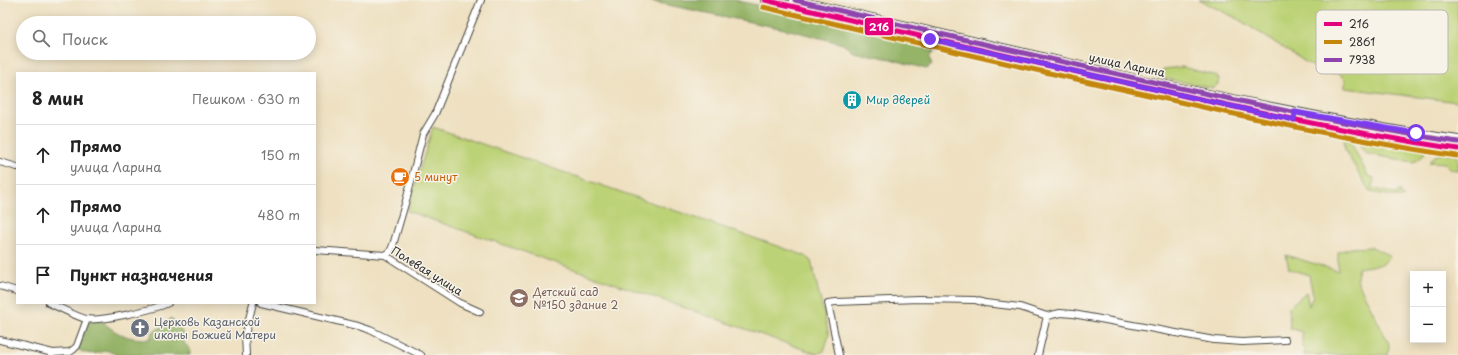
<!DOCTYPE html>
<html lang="ru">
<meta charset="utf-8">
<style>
:root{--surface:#fff;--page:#f6f6f6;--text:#222;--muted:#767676;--line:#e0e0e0}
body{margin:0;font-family:"Playpen Sans",sans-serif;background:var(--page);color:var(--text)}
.controls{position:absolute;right:12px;bottom:12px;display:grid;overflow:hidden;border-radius:0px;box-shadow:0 2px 10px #0003}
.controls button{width:36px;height:36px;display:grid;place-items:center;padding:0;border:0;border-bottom:1px solid var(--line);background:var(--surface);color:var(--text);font:20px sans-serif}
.stop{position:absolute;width:12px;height:12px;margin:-9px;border:3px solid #7c3aed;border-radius:50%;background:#fff}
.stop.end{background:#7c3aed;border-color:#fff;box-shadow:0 1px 4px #0008}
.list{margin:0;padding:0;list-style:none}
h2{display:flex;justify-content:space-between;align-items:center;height:52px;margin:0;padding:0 16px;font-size:17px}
h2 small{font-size:13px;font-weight:400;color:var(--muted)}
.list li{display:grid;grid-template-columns:26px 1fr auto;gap:12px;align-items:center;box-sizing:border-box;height:60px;padding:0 16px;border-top:1px solid var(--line)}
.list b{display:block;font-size:15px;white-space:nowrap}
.list p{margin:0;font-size:13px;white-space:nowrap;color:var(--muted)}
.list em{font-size:13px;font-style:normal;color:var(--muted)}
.icon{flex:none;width:22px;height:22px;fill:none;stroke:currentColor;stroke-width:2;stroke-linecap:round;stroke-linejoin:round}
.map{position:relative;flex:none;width:1458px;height:355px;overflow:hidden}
.search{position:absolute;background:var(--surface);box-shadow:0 2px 10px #0003;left:16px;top:16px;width:300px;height:44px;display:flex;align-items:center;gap:10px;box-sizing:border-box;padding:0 14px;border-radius:22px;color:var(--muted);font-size:15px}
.panel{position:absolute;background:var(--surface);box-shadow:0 2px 10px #0003;left:16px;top:72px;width:300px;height:232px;border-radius:0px}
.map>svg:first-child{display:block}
</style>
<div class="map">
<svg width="1458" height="355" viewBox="0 0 1458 355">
<rect width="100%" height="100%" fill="#f7f3e8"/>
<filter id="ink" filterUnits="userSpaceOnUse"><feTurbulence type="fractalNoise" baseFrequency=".025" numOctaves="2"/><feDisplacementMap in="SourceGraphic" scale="8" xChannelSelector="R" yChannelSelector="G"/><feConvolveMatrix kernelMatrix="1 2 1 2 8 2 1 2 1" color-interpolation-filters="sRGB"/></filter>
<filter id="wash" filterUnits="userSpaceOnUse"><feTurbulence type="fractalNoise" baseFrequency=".012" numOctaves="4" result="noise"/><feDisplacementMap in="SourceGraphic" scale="16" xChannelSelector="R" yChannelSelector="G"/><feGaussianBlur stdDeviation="0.9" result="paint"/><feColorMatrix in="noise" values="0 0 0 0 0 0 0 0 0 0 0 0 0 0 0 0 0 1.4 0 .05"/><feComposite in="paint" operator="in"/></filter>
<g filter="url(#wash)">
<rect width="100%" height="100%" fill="#eee0c0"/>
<path fill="#bcd276" stroke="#747e50" d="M1199,0H1458V102L1345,88V79L1339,73H1323L1238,19Z
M1182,67L1217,76L1219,79L1218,84L1213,88L1162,78L1160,74L1164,69Z
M433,127L806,256L811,261L829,335L824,351L817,354L407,211Z
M1344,138L1349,139L1368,176L1374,178L1372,188L1397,194L1398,191H1401V195L1404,197L1403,198L1370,192L1345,150Z
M1363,138L1423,149L1425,152C1422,158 1419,160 1413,162L1367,154L1361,148L1360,142Z
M1442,153L1458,155V170L1449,169L1446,163L1429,162L1435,156Z
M1372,247L1390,256L1383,264L1358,268L1357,280L1389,344L1388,355H1304V346L1302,348V332L1290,328L1289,307L1306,292L1309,306L1313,296L1309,275L1289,269L1286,255L1338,271V252L1351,248Z"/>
<path fill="#95b467" stroke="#607049" d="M644,0H734L919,41L931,46L934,51L929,58L932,65L926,69L891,59L853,52L843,44L794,31Z
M171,318L182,332L184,343L190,349V355H118L106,350C96,355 86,355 78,349L89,321H102C118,336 129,339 150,339L152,333L167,323Z"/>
</g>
<g filter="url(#ink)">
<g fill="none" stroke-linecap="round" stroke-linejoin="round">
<g stroke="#484641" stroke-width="8">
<path id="minor" d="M0,162L17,167
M315,250L385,255L460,303L480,312
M385,255L390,252L393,245L407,197L423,134L435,114L481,0
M0,286L17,291
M49,303C61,308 75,316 86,319C99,322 156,309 168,303
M261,303L358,326L370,330L421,355
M0,340L53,353
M52,355L53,353L70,352L74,349L77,346L87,319
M246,355L245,335L253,303
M839,355L828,303L836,302L918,299L975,300L985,303L1020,307L1047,316L1060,313L1073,314L1214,340L1242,342L1285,340
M1038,355L1047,316"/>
</g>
<g stroke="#484641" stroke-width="10">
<path id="major" d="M765,0C895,31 1026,61 1157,90C1257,112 1357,135 1458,149
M794,0C907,27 1020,53 1133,78C1241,101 1349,124 1458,140"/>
</g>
<use href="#minor" stroke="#fff" stroke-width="6"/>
<use href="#major" stroke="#fff" stroke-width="8"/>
<g stroke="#f7f3e8" stroke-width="8">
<path id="bus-1" d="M765,0C889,29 1012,58 1137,85C1243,109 1350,133 1458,149"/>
</g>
<g stroke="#f7f3e8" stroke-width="8">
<path id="bus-2" d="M763,7C887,36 1011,65 1135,92C1242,116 1349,140 1457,156"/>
</g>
<g stroke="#f7f3e8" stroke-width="8">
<path id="bus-3" d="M795,0C911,28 1028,54 1144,80C1248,103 1352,126 1458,142"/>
</g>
<use href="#bus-1" stroke="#e5007d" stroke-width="5"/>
<use href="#bus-2" stroke="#c4870b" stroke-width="5"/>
<use href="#bus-3" stroke="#8e44ad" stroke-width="5"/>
</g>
</g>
<g fill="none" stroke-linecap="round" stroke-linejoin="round" filter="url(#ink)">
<path stroke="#7c3aed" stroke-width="5" d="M930,39L1294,120L1295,112L1416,133"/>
</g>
<defs>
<g id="building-disc" transform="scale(1)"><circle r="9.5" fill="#0f9aa8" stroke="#f7f3e8"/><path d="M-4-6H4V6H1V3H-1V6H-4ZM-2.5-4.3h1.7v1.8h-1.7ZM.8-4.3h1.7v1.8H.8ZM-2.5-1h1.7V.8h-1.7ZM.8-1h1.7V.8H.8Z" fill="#fff"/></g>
<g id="cafe-disc" transform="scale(1)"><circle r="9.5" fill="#e8710a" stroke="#f7f3e8"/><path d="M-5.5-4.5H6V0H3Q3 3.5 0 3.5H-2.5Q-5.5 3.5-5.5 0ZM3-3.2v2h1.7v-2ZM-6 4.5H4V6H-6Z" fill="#fff"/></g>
<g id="school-disc" transform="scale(1)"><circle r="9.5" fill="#8d6e63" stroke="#f7f3e8"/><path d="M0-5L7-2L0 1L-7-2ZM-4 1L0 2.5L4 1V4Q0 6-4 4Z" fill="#fff"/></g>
<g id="church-disc" transform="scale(1)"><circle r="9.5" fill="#6b7280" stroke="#f7f3e8"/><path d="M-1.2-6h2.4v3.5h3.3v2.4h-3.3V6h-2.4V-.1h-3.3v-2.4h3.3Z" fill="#fff"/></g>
</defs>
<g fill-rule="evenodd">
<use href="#building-disc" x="852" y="100"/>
<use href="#cafe-disc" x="400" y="177"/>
<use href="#school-disc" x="519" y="298"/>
<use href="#church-disc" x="140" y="328"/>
</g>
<g text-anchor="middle" stroke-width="3" stroke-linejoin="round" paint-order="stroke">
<g font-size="11" fill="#2b2b2b" stroke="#f7f3e8">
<text transform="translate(1127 65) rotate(12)" y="4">улица Ларина</text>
<text transform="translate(427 271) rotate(32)" y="4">Полевая улица</text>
</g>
<g font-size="11" fill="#0d838f" stroke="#f7f3e8" text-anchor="start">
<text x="866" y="104">Мир дверей</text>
</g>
<g font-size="11" fill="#c56008" stroke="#f7f3e8" text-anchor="start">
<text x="414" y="181">5 минут</text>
</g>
<g font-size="11" fill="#785e54" stroke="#f7f3e8" text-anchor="start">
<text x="533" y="296">Детский сад<tspan x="533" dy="13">№150 здание 2</tspan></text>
</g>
<g font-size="11" fill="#5b616d" stroke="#f7f3e8" text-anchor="start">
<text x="154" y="326">Церковь Казанской<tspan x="154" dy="13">иконы Божией Матери</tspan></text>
</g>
</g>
<rect x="1316" y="10" width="132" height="64" rx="6" fill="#f7f3e8" stroke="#bab7af" stroke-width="1"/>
<rect x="1324" y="22" width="18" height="4" fill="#e5007d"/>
<rect x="1324" y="40" width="18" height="4" fill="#c4870b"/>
<rect x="1324" y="58" width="18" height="4" fill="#8e44ad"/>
<g font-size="11" fill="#2b2b2b">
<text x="1349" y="28">216</text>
<text x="1349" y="46">2861</text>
<text x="1349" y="64">7938</text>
</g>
<rect stroke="#f7f3e8" stroke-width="1.5" x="864" y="17" width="30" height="19" rx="4" fill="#e5007d"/>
<g font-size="11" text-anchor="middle" font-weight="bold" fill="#fff">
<text x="879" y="31">216</text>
</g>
</svg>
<div class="controls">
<button>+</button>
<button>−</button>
</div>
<div class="stop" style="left:1416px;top:133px"></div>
<div class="stop end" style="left:930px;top:39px"></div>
<div class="search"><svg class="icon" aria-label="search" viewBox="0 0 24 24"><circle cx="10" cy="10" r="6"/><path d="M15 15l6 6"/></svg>Поиск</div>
<section class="panel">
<h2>8 мин<small>Пешком · 630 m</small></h2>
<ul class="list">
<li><svg class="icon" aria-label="ahead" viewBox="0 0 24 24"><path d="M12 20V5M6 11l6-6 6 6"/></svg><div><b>Прямо</b><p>улица Ларина</p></div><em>150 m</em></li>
<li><svg class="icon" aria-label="ahead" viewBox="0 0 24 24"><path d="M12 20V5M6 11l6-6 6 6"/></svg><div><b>Прямо</b><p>улица Ларина</p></div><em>480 m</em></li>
<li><svg class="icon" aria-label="arrive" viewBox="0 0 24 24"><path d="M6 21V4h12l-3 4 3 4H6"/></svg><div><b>Пункт назначения</b></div></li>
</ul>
</section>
</div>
